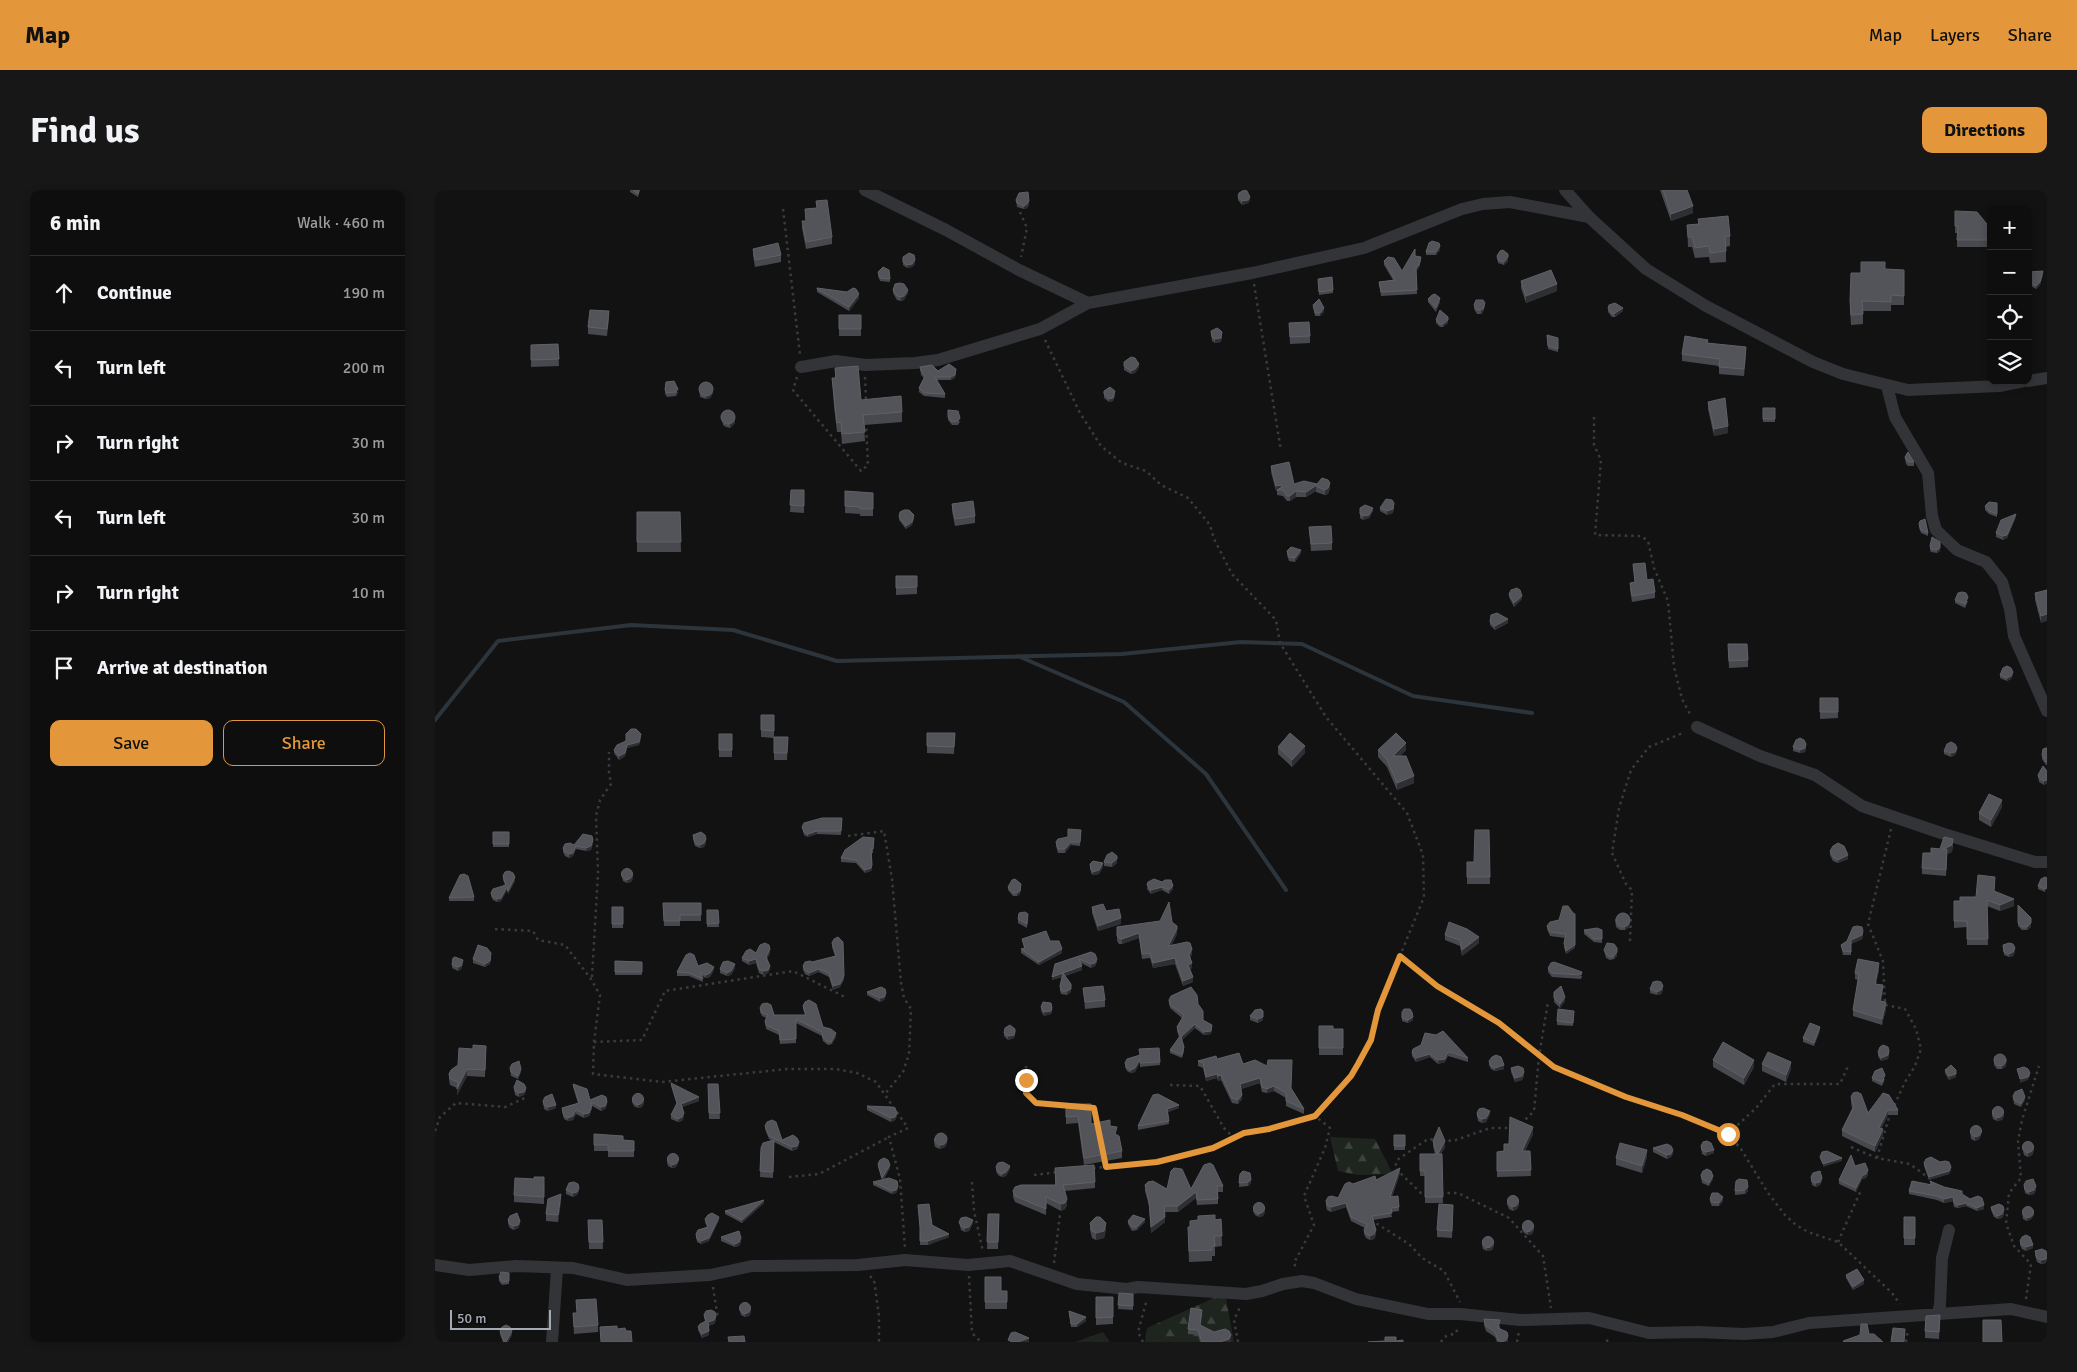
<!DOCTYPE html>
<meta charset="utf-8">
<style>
:root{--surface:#0e0e0e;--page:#171717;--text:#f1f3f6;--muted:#9b9c9e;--line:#2e2e2e;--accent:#e3973a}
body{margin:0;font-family:Signika,sans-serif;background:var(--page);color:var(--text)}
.controls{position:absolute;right:15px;top:15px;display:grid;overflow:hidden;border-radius:10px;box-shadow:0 2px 8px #0003}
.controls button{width:45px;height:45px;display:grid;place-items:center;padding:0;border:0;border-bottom:1px solid var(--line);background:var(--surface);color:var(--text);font:25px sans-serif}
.scale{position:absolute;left:15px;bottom:12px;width:101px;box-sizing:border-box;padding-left:5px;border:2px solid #a4aab3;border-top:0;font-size:14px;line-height:18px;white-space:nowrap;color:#a4aab3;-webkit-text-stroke:4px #0d0d0e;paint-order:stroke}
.stop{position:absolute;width:15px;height:15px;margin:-11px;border:4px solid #e3973a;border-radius:50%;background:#fff}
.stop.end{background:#e3973a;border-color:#fff;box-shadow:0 1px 5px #0008}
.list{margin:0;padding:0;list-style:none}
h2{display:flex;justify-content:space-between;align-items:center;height:65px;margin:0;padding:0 20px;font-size:21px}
h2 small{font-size:16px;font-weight:400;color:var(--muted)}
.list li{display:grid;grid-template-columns:32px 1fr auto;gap:15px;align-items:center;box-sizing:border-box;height:75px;padding:0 20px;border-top:1px solid var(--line)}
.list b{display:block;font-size:19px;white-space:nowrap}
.list em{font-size:16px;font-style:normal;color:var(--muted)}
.actions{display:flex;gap:10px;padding:15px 20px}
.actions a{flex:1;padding:11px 0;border:1px solid var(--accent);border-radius:10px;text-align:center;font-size:18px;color:var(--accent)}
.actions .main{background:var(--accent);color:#111}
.icon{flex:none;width:28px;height:28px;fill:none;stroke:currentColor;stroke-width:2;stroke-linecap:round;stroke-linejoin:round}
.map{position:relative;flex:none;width:1612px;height:1152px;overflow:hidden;border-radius:10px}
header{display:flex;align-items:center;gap:30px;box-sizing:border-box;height:70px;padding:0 25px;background:var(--accent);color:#111}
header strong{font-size:24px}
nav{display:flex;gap:28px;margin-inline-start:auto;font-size:18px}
.intro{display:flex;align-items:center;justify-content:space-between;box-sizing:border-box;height:120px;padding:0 30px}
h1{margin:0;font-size:35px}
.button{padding:12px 22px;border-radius:10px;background:var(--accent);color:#111;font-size:18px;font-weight:700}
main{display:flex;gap:30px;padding:0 30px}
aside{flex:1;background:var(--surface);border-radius:10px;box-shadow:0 2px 8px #0003}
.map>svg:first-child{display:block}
</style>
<header>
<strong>Map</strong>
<nav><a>Map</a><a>Layers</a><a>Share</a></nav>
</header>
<div class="intro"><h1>Find us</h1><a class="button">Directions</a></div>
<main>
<aside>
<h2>6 min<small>Walk · 460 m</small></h2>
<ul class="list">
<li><svg class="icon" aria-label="ahead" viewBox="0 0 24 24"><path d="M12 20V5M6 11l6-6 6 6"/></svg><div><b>Continue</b></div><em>190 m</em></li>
<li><svg class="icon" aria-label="left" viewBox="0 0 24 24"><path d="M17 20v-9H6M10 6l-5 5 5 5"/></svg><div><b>Turn left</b></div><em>200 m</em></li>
<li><svg class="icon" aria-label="right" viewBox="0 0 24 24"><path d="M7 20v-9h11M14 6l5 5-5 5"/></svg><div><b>Turn right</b></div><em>30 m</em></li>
<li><svg class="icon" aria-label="left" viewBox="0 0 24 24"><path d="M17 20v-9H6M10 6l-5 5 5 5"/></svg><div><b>Turn left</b></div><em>30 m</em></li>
<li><svg class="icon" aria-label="right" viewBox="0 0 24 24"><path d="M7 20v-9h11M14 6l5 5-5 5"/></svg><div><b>Turn right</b></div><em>10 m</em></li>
<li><svg class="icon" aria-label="arrive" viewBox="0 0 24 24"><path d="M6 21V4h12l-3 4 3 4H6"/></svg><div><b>Arrive at destination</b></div></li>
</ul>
<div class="actions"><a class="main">Save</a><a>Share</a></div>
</aside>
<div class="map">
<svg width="1612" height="1152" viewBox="0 0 1612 1152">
<defs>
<pattern id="forest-firs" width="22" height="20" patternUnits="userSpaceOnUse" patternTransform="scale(1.25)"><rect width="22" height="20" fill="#1e251e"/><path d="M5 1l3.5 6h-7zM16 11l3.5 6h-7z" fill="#3c423c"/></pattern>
</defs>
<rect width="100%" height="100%" fill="#121213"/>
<path fill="url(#forest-firs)" d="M895,947L940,949L958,984L923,985L903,981Z
M790,1103L799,1152H710L712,1138Z
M668,1142L675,1152H640Z"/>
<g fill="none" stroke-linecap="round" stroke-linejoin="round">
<path stroke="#2c353b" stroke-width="4" d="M583,466L689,512L771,584L851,700
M0,530L63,451L196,435L298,440L402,471L687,464L806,452L867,454L978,506L1097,523"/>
<path stroke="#393b3f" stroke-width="2.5" stroke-dasharray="2.5 4" stroke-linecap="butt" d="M348,19L365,165
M585,22L592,38L586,67
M819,94L846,261
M610,150L645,223L666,256L687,273L711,281L726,295L753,308L775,335L779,349L797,384L841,430L845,453L891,527L972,623L988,665L989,707L943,820L936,850L916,886L880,926
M362,187L358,200L426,281L433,275L431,232
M430,187L431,211
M1159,227V255L1166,270L1160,345L1206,346L1213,351L1219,378L1233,411L1239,477L1247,509L1256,526
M1456,639L1433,734L1448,771L1450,815L1470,819L1481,839L1486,859L1480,876L1470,892L1459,916
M413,646L449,641L457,689L466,793L469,808L476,819L474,864L468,882L450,904
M60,739L98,741L103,750L130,755L156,789L165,805L159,852L158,884L227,892L352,879H401L422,883L441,892L473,938L454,947L465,989L470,1058
M1195,751L1197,700L1191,694L1177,663L1184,618L1196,580L1214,557L1250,542
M965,766L1002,796L1064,833L1119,877L1191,907L1247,925L1293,944L1306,959L1333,1003L1350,1025L1361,1035L1373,1042L1403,1052L1457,1103L1465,1114
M157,787L163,683L161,626L165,610L176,594L174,582V562
M159,852L207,850L230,801L358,781L412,808
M591,876V903L601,913L633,915
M735,895L765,896L789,938L799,948
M653,917L659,918L663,936
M1086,934L1099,921L1104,866L1113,812
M0,941L5,927L21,913L70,917L92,907
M1293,944L1321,918L1340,894H1405L1413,876
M1007,950L1018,951L1055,938H1077
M1416,957L1442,968L1475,974L1498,991
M1442,968L1455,924
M658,978L722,972L778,958L809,943L834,939L880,926L895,938L890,958L869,1006L879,1035L859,1073L861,1078
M599,985L623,982
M354,987L384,984L454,947
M537,992L539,1021L548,1062
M993,1003H986L960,978L962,970L978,959L993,949L1002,950
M1006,1003H1023L1074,1028L1108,1066L1116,1118
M936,1030L974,1054L987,1068L1009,1081L1025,1112
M1403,1052L1426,1000
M619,1073L625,1024
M435,1086L439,1090L444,1126V1152
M534,1086L537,1143L546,1152
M278,1097L283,1129
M1591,1109L1596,1074L1579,1056L1571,1033L1574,1003L1586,988L1583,951L1587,930L1604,876
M708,1152L703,1142L712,1109
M803,1152L799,1130L806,1115
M1006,1152L1009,1147L1021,1143L1023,1137
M1082,1152L1084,1141
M1172,1152L1173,1146
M1471,1152L1473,1139"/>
<path stroke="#333438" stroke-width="12" d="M430,0L511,40L584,80L653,113
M1130,0L1154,27L1211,79L1271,116L1378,172L1408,184L1473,200L1564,196L1589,191
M366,177L401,171L430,175L480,173L503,170L605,139L653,113L817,83L929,58L1027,19L1048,14L1075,12L1154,27
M1593,191L1612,188
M1452,196L1460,227L1493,283L1497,326L1501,340L1522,360L1551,372L1567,392L1575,419L1579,446L1612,521
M1262,537L1325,566L1380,585L1427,616L1506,643L1600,672H1612
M0,1075L34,1080L81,1076L138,1078L192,1090L275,1085L317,1076L423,1075L470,1070L533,1075L575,1071L642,1094L692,1099L703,1097L811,1104L827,1101L848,1094L867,1091L879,1093L921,1109L993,1124H1025L1085,1130L1154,1128L1214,1143L1263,1142L1309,1144L1338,1142L1374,1133L1576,1119L1612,1127
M1503,1123L1505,1115L1507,1068L1514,1040
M117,1152L122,1079"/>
</g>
<path fill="#48494e" d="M195,0H205L203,7L195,2Z
M1225,0H1252L1258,23L1236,31Z
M803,7L815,10L813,13L807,15L803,10Z
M581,10L594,15L592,18L589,19L582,17Z
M381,11L397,47V54L371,59L367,38V31H371L370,19L382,18Z
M1520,21L1556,39V57H1522V43H1520Z
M1263,29L1295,46V56L1291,57V72L1275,73L1274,67L1260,68L1257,57H1253L1252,35L1263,34Z
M318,59L346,65V72L320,77L318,65Z
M1005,60L1001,65H991V62Z
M980,66L986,70L984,78L981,81L982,104L946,106L944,92L958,90L949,75V71L967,81Z
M1062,66L1073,71L1069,75L1063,73Z
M468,72L480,74L477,77L472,78L468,75Z
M1450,79L1469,80V115H1456V121H1428V134L1416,135L1415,121V111L1426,83Z
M454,80L455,92L445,91L443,86V82Z
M1608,85L1605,95L1601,99L1593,94V86Z
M883,89L898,100V103L884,105Z
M1086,91L1122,101L1091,113L1086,98Z
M382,98L424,108L414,121L382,102Z
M458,100L473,103L469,110L466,111L462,110L458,103Z
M993,109L1005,112L1001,122L993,112Z
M878,115L889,122L885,126H880Z
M1039,115L1050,116L1048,122L1046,124H1042L1039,119Z
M1173,118L1188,121L1180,127H1177L1173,122Z
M404,125H426V146H404Z
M174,128L172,146L153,144V137Z
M1001,130L1013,133L1008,137H1005L1001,133Z
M854,133L875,146V153L855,154Z
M776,141L787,146L786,152L780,153L777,151Z
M1112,145L1123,148V162L1113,159Z
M1273,153L1311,164L1309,186L1284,184V176L1247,171V164Z
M123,154L124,176L96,177V155Z
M689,172L704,177L700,183L696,184L689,180Z
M485,177L503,181L521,182L520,188L516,190H502L510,204V208L489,206L484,202V198L489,188L486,185Z
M400,178L426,210L467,222V232L429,235L430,251L407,254L406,242H402L399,217L397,188H400Z
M264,197L278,203L275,208L271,209L265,207Z
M230,200L243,202L241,206L232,207L230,204Z
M669,201L680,205L678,211L674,212L669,208Z
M1273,212L1293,243L1279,246L1273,219Z
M1328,218H1340V232H1328Z
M513,220L525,232L523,235H517L513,230Z
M286,225L300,226V233L295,238L291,237L288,235Z
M1470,267L1479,272V276H1473L1471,274Z
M836,276L859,294L895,298L893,304L890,305L881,302V301L871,307H861L855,311H852L848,306L842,305V301H841L836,282Z
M356,300H369V323L355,322Z
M410,301L438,303V326H425V324L410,323Z
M1562,313V327L1554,324L1550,320V316Z
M517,314L540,326V333L520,336L517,321Z
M959,317L958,323L952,325L945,321V318Z
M925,318L938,321L934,328L928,330L925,328Z
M202,322H245L246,362H202Z
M464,327L479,328L477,335L471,339L464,330Z
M1581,327L1572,348L1568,350L1561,347V343Z
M1484,334L1493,343V346L1486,343L1484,338Z
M874,337L897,353V360L876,361Z
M1495,356H1505V361L1502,363L1496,362L1495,360Z
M852,361L866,363L860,372L854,371L852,365Z
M1198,374L1212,390L1220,402V408L1197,412L1195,399V393L1200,392Z
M461,386H482V404L461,405Z
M1612,400L1606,433L1600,410V403Z
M1074,404L1087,409L1079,417L1074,407Z
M1520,410L1533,411L1530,418L1520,413Z
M1055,432L1073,433L1060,440L1055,435Z
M1293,461L1313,470V477L1294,478Z
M1565,485H1578L1576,489L1572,491L1565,488Z
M1385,508H1403V528L1385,529Z
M326,525H339V548L326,547Z
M492,543H520L519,564L492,563Z
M284,544H297V567H284Z
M339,547H353L352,570H339Z
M206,548L204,555L192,558L190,566L184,570L179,563V560Z
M843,557L870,563L857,577L843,564Z
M1358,557L1371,558L1370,562L1365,563L1358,561Z
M1612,558V575H1611L1607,569V565Z
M943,560H971L965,566L979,593L962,600L952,577L943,567Z
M1509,561H1522L1520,565L1516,567L1509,564Z
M1612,581L1609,595L1604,592L1603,585Z
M1567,617L1556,637L1544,630V623Z
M407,628L406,645L382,644L373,647L369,645L367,637Z
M646,640L645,656L636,655L630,663H623L621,656V652Z
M1054,640L1055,694H1032V672H1039Z
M58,642H74V657H58Z
M258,645L271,653L269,657L265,658L260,656L258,649Z
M439,648L438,663H437V678L436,681L430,683L421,673L406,672V668Z
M158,653L156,660L151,661L141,659L138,666L134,668L130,666L128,662V658L139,655Z
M1518,655L1517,662L1512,664L1511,686L1487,684V678L1496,663L1505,659Z
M1395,661L1413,669L1403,673L1398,671L1395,665Z
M669,672L682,673L677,677L669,676Z
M655,674L668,677L664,684L658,685L656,683Z
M186,683L198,688L196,692L192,693L188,691Z
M68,686L80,691L73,704L72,700L66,711L62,712L58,710L56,706V703L70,695L68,690Z
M1612,688L1610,702L1603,699V696Z
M713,692L738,699L734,704L727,700L716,704L712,699Z
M1560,693L1559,701L1579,716L1565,721L1552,716L1553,755H1532V737L1519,738V711H1525L1541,707Z
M573,697H586L585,704L582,706H578L573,700Z
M39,707V711H14V708Z
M228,713H266V731H245V736H229Z
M1583,715L1596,737L1592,740H1587L1583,736Z
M177,717H188V738H177Z
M657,717L671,721L686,734L663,741L657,723Z
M272,720H283L284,737H272Z
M593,727L592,738L583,733V729Z
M1180,729L1195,732L1194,737L1190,740H1185L1181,737Z
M1124,730L1140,758L1131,764L1129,757L1130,748L1115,746L1112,739V736Z
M737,732L742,744L736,756L757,764L755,768L757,778L755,779L758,792L748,796L740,774L718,778L715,768L707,769L704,748L687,754H684L682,751V737Z
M1149,740H1167V753L1159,752L1149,744Z
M1010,745L1044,753L1027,766L1025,756L1010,750Z
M1428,745L1427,749L1416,754V765H1408L1406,755Z
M587,749L615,751L627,763L604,775L586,763V759L589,758Z
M397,753L409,790L405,797L398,800L394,787L384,782L374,786L370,784L368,780V776L377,772L400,766L397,757Z
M1568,755L1580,762L1578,766L1574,767L1569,765Z
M1169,760L1182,766L1179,769L1175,770L1171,768Z
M656,762L662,772L660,776L656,778L646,773L647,780L630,786L636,802L632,805L626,804L625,800V796L627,787L617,790L620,774Z
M321,763H335L332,769L335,779L333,783L328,785L324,783L321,773L314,775L307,771V768Z
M56,766L55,774L50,777L38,773V769Z
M18,768L28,774L26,779L23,781L17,778Z
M180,771L207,772V785H180Z
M263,776L279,780L275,787L271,788L267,786L268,792L254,786H242V782Z
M300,778L296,785L292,786L285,783V779Z
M1113,778L1147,786L1146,789L1117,787L1113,782Z
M1444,780L1441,794L1448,802L1446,811L1451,819L1447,835L1418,826V820L1423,790L1420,789V783Z
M648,798L670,810V817L650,819Z
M1215,799L1228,800L1226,804L1222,805L1215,803Z
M432,802L451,806L449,810L445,812L432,805Z
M1119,802L1130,811L1125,818L1119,812Z
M734,810L763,814L768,830L777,838L776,844L769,845L760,838L747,850L749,861L747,868L735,863V860L744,847L742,841V837L747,828L735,818Z
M368,816L388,837L401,847L397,854L393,855L388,851L387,846L361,833V853L345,854L344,845L331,839L330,831L331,828L327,826L325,822V818L339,825H370L368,819Z
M606,817L617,821L616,824L609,826L606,821Z
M1139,821L1138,836L1122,835V831Z
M967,822L978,830L973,833L967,831Z
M815,826L828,830L823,833L815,830Z
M884,836L898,839H908V865H884Z
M1385,841L1379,856L1368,852V848Z
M569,843L580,845L579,848L573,850L569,846Z
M986,855L1033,868V872L1013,866L1010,872L1003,874L995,867L981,872L977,866V863Z
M51,856L50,887L32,886L22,905V898L15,895L14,890V884L23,875L38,859Z
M724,858L725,875L705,877V872L700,882L696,883L692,881L690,877V873L705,865Z
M1443,862L1454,864L1453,869L1446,871L1443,866Z
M1559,866L1571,876L1567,879H1562L1559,875Z
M782,869L808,874L856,899L869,919V924L851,916V908L839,901L832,903L827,902L825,893L806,899L807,909L803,914L797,913L786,890L783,891L782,888L771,891L768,878L763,876V871Z
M1278,870L1319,877L1309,895L1278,877Z
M1054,871L1069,879L1060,881L1056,879L1054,875Z
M1327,874L1356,879L1351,892L1327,881Z
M75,878L86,882L83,889L76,886Z
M1076,878L1089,886L1087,890L1080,892L1076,882Z
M1510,880L1521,883V887L1514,890L1510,883Z
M1437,888L1450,889L1447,896L1437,891Z
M236,893L264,911L247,917L249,927L247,931L243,932L236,929V925L242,915L236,896Z
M138,894L155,910L172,915L170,919L166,921L157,916V919L154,926L149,928L141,924L138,930L133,931L129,929L127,922V918L143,913L138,897Z
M273,894H283L285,929H274Z
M79,897L91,901L89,905L84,907L80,905Z
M1448,903L1463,920V925H1453L1446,939L1448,945L1440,962L1407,946V940L1417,919L1416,913V907L1433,923Z
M1578,906L1590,910L1586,917L1579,914Z
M197,908L209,913L207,917L203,918L199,916L197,912Z
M108,911L121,918L113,921L109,919Z
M631,914L656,934L675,936L681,945L687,961V968L649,975L643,933L631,934Z
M744,915V918L733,922L734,934L703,940V936Z
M432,916L462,926L460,930L456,932L432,920Z
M1557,921L1569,926L1567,930L1562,931L1558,929L1557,925Z
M1042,923L1055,924L1051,932L1047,933L1043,931Z
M330,936L347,950L364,955L362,959L357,961L339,952L338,988L325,987L326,958L337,951L334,949L330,939Z
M1535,941L1546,945L1544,949L1540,951L1536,949Z
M159,944L188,950L199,957V967H173V961H159Z
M1098,944L1090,961H1095L1096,986L1062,987V962L1069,961L1074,954Z
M959,945H970V960H959Z
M499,948L512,953L510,957L505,959L500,957L499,952Z
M998,951L1010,957L1006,964L1008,1013H990V986H985V964H1000L998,956Z
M1266,956L1279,963L1271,966L1267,964Z
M1587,957L1599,961L1597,965L1593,967L1589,965Z
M1218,958L1238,963L1236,967L1232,969L1218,962Z
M1212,967L1207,983L1181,975V968Z
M232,968L243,973L241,977L237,978L233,976L232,972Z
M1489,973L1516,980L1514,984L1494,990L1489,976Z
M443,974L455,978L449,989L463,999L461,1003L457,1004L438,995V992L447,990L443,977Z
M769,975L788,996V1002H783V1014L762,1015L761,1008L743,1022H730V1032L716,1043L714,1016L710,1001V995L732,999H756Z
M1420,976L1433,984L1431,988L1427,989L1421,1002L1404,994V990Z
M561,977L575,979L571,986L567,987L563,985L561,981Z
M620,978L660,992V998L630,1001L632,1015L630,1019L626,1021L611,1013V1025L580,1012L578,1007V1001L620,995Z
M965,983L957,1007L964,1017V1021L956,1022L957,1027L938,1030L941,1045L939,1049L935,1050L931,1048L929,1044V1040L930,1038L916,1031L911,1017L896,1022L892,1020L891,1016V1011L903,1008L918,994L941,990Z
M805,984L816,993L813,996L804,997Z
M1266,985L1278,989L1274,996L1267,993Z
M109,987V1014L79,1012V1005L99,989Z
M1376,987L1387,991L1385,995L1381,997L1377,995Z
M1495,991L1509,997L1527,1005L1549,1019L1542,1021L1531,1016L1523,1018L1519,1017L1518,1011L1509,1013L1502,1010L1474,1004V1001L1495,995Z
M1589,995L1601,1000L1599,1004L1594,1005L1590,1003Z
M1313,997V1001L1310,1004L1300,1005V1001Z
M131,1000L144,1001L142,1005L138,1007L131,1004Z
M1275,1009L1288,1011L1284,1016H1277L1275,1012Z
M126,1011L123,1032L111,1031V1024Z
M1072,1011L1084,1015L1082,1019L1078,1021L1074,1019L1072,1014Z
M329,1013L307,1033L290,1024V1021Z
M483,1015L497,1035L514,1047L493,1055H485V1039Z
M818,1017L830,1022L828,1026L824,1027L820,1025L818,1021Z
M1556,1017L1569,1024L1567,1028L1563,1029L1559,1027L1556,1020Z
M1587,1021L1599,1025L1596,1029L1592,1031L1588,1029Z
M1018,1022L1017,1048L1002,1047V1040Z
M553,1024H564L563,1059H552Z
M1469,1027H1480V1055H1469Z
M270,1029L284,1030L274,1051L266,1054L262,1052L261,1044L272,1037L270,1032Z
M786,1029L787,1056L780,1057V1066H777V1071L754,1072L753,1048L755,1037L780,1030Z
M73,1030L85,1034L83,1038L79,1040L75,1038L73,1034Z
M153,1030H167L168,1059H154Z
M693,1031L710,1032L702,1040L697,1041L693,1034Z
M524,1032L538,1033L534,1041L530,1042L526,1040Z
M655,1033L671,1040L669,1048L661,1050L657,1048L655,1040Z
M1087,1035L1099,1040L1097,1044L1093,1045L1089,1043L1087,1039Z
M286,1047L306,1052L304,1056L300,1057L286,1051Z
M1047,1051L1059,1056L1057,1060L1052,1061L1048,1059L1047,1055Z
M1585,1051L1598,1058L1591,1061L1587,1059L1585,1055Z
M1600,1061L1611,1073L1606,1074L1602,1072L1600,1065Z
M74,1083V1094L67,1095L64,1091V1087Z
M1411,1085L1429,1094L1418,1100L1411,1088Z
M550,1087L566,1101H572V1119H550Z
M684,1103L698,1104V1120L683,1119Z
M661,1107H678V1134L661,1135Z
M141,1110L163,1135V1142L139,1144L138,1123H142Z
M304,1117L316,1122L314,1126L310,1127L306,1125Z
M634,1121L651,1131L642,1137H636Z
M767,1124L765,1136L796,1150L795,1152H765L763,1145L753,1144V1139Z
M269,1125L281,1130L279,1134L273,1136L274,1145L267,1148L263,1140V1137L270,1132Z
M1049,1129L1065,1136V1138L1073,1152H1062L1060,1147L1051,1141L1049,1135Z
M1505,1132L1504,1149L1490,1148V1141Z
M65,1141L77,1145L73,1152H68L65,1144Z"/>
<path fill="#2e2f32" d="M815,7V10L813,13L807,15V11Z
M594,11V15L592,18L589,19V16Z
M1258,16V23L1236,31V24Z
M1005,56V60L1001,65V62Z
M986,67L984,78L981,81V78Z
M1073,67V71L1069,75V72Z
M480,70V74L477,77L472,78V75Z
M1608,81V85L1605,95L1601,99V96Z
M1122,94V101L1091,113V106Z
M473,100V103L469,110L466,111V107Z
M424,104V108L414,121V117Z
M1005,108V112L1001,122V118Z
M1050,113L1048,122L1046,124V120Z
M889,118V122L885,126V123Z
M1188,118V121L1180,127V123Z
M1013,130V133L1008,137V134Z
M787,142L786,152L780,153V149Z
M1311,157V164L1309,186V179Z
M704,174V177L700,183L696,184V181Z
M521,179L520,188L516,190V187Z
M278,200V203L275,208L271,209V206Z
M680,201V205L678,211L674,212V209Z
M300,229V233L295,238V234Z
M1293,236V243L1279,246V239Z
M895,293V298L893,304L890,305V300Z
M846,295V300H842V301H841V296Z
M882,295L881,296V301L871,307V302Z
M861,301V307L855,311V306Z
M959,313L958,323L952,325V321Z
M938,318V321L934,328L928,330V326Z
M1581,324V327L1572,348L1568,350V346Z
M479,325L477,335L471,339V336Z
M1505,352V361L1502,363V360Z
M866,360V363L860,372V368Z
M1087,406V409L1079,417V413Z
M1612,424V431L1606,433V426Z
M1073,429V433L1060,440V436Z
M1578,482V485L1576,489L1572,491V488Z
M206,544V548L204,555L192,558L190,566L184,570V566L192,555Z
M971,553V560L958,573V566Z
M1371,554V558L1370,562L1365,563V560Z
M870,556V563L857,577V570Z
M1522,558V561L1520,565L1516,567V563Z
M979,586V593L962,600V593Z
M1612,590V594L1609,595V591Z
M1567,610V617L1556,637V630Z
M382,641V644L373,647V644Z
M271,649V653L269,657L265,658V655Z
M1518,649L1517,662L1512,664L1511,686V680L1508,659Z
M158,650V653L156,660L151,661V658Z
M636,652V655L630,663V659Z
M141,656V659L138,666L134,668V664Z
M1413,665V669L1403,673V670Z
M682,669V673L677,677V673Z
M668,673V677L664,684L658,685V682Z
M437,675V678L436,681L430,683V680Z
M198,684V688L196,692L192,693V690Z
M80,687V691L73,704V701Z
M586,694L585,704L582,706V703Z
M738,696V699L734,704V700Z
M72,697V700L66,711L62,712V709Z
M727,697V700L716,704V700Z
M1579,709V716L1565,721V715Z
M686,728V734L663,741V736Z
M1195,729L1194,737L1190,740V737Z
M1596,733V737L1592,740V737Z
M742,739V744L733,761V756Z
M1428,741V745L1427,749L1416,754V750Z
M704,743V748L687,754V749Z
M1044,747V753L1027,766V760Z
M1140,755V758L1131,764V761Z
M1580,758V762L1578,766L1574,767V764Z
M335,759V763L331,770V767Z
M627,759V763L604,775V772Z
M757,759V764L754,770V765Z
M1182,762V766L1179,769V766Z
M56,763L55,774L50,777V774Z
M740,768V774L718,778V773Z
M321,769V773L314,775V771Z
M662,769V772L660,776L656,778V774Z
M28,770V774L26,779L23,781V777Z
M757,773V778L753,780V775Z
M1444,773V780L1440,800V794Z
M300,774V778L296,785L292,786V783Z
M335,776V779L333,783L328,785V781Z
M647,776V780L628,786V783Z
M279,777V780L275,787L271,788V785Z
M384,779V782L374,786V783Z
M628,783V786L617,790V787Z
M409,786V790L405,797L398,800V796Z
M758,787V792L748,796V791Z
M1448,795V802L1445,817V811Z
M1228,796V800L1226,804L1222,805V802Z
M636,799V802L632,805V801Z
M451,803V806L449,810L445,812V808Z
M1130,807V811L1125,818V814Z
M1451,812V819L1447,835V829Z
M617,818V821L616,824L609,826V822Z
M828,827V830L823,833V829Z
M978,827V830L973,833V830Z
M760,834V838L746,851V847Z
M777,835L776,844L769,845V842Z
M1385,837V841L1379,856V853Z
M580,842V845L579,848L573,850V846Z
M401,843V847L397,854V851Z
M1454,861V864L1453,869L1446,871V868Z
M1013,862V866L1010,872L1003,874V870Z
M995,864V867L981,872V868Z
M1572,868L1571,876L1567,879V876Z
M705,869V872L700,882L696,883V880Z
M1319,870V877L1309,895V888Z
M1356,872V879L1351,892V885Z
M1069,875V879L1060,881V878Z
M32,879V886L22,905V899Z
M86,879V882L83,889V886Z
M1521,880V887L1514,890V886Z
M1089,882V886L1087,890L1080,892V888Z
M1595,883V886L1593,890L1585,893V889Z
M782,884V888L771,891V887Z
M786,885V890L783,891V886Z
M825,888V893L805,899V894Z
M839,896V901L832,903V899Z
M91,898V901L89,905L84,907V903Z
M807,905V909L803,914V910Z
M264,907V911L246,917V914Z
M1590,907V910L1586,917V914Z
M209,909V913L207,917L203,918V915Z
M172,912V915L170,919L166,921V917Z
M121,915V918L113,921V917Z
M157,915V919L154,926L149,928V924Z
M744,915V918L732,922V919Z
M141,920V924L138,930L133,931V928Z
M1453,920V925L1444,943V938Z
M1055,921V924L1051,932L1047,933V929Z
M1569,922V926L1567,930L1562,931V927Z
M249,923V927L247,931L243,932V929Z
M462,923V926L460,930L456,932V928Z
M1098,937V944L1087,968V961Z
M1448,939V945L1440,962V956Z
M1546,941V945L1544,949L1540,951V947Z
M512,949V953L510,957L505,959V955Z
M1010,951V957L1003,969V964Z
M364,952V955L362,959L357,961V957Z
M1599,958V961L1597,965L1593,967V963Z
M1212,960V967L1207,983V976Z
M1238,960V963L1236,967L1232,969V965Z
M1279,960V963L1271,966V962Z
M1407,968V971L1388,977V974Z
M243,969V973L241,977L237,978V975Z
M455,975V978L447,991V988Z
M575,976V979L571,986L567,987V984Z
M1516,977V980L1514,984L1494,990V987Z
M965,978V983L955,1012V1007Z
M1433,980V984L1431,988L1427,989L1421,1002V998L1427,986Z
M1278,986V989L1274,996V993Z
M1387,988V991L1385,995L1381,997V993Z
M816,990V993L813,996V992Z
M463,996V999L461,1003L457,1004V1001Z
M1601,996V1000L1599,1004L1594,1005V1002Z
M1313,997V1001L1310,1004V1000Z
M144,998V1001L142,1005L138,1007V1003Z
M761,1002V1008L743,1022V1016Z
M126,1004V1011L123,1032V1025Z
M1288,1007V1011L1284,1016V1013Z
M1518,1007V1011L1509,1013V1009Z
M632,1009V1015L630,1019L626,1021V1014Z
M329,1010V1013L307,1033V1030Z
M1084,1012V1015L1082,1019L1078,1021V1017Z
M911,1013V1017L896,1022V1017Z
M1531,1013V1016L1523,1018V1015Z
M1549,1015V1019L1542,1021V1018Z
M830,1018V1022L828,1026L824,1027V1024Z
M1569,1020V1024L1567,1028L1563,1029V1026Z
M1599,1022V1025L1596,1029L1592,1031V1028Z
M284,1027V1030L274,1051L266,1054V1051Z
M730,1027V1032L716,1043V1037Z
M710,1029V1032L702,1040V1037Z
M538,1030V1033L534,1041L530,1042V1038Z
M85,1031V1034L83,1038L79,1040V1036Z
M671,1033V1040L669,1048L661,1050V1043Z
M1099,1036V1040L1097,1044L1093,1045V1041Z
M941,1040V1045L939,1049L935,1050V1046Z
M514,1044V1047L493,1055V1051Z
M306,1048V1052L304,1056L300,1057V1054Z
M1059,1052V1056L1057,1060L1052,1061V1058Z
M1598,1055V1058L1591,1061V1057Z
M1612,1066V1070L1611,1073L1606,1074V1070Z
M1429,1090V1094L1418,1100V1097Z
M316,1118V1122L314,1126L310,1127V1124Z
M281,1126V1130L279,1134L273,1136V1132Z
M651,1127V1131L642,1137V1134Z
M77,1141V1145L73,1152H71Z
M274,1141V1145L267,1148V1144Z
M796,1145V1150L795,1152H785Z
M1073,1146V1152H1067Z
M594,1148V1152H583Z"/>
<path fill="#525459" stroke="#5f6167" d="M198,0H204L203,4Z
M809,0L812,1L815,7L813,10L807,11L803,7L804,3Z
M1228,0H1252L1258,16L1236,24Z
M593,2L594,11L592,14L589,16L582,13L581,10L584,3Z
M392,10L397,47L371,52L367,31H371L370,19L382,18L381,11Z
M1520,21L1542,22L1556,39V50H1522L1523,36H1520Z
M1293,26L1295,46H1290L1291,61L1275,63L1274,56L1260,58L1257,47H1253L1252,35L1264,34L1263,29Z
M997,51L1004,53L1005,56L1001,62H991L994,53Z
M343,53L346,65L320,70L318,59Z
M980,59V66L986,67L984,75L981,78L982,100L946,102L944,92L960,90L949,71L953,67L959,68L967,81Z
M1068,60L1073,64V67L1069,72L1063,70L1062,66L1065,61Z
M474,63L479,65L480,70L477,74L472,75L468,72V67Z
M1426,72H1450V79L1469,80V106L1456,105V112L1427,111L1428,124L1416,125L1415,111L1416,83H1426Z
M448,77L454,80L455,89L445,88L443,82Z
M1116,80L1122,94L1091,106L1086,91Z
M1608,81L1605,92L1601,96L1593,91V86L1594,82Z
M897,87L898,100L884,102L883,89Z
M465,93L469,94L473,100L469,106L466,107L462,106L458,100L460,94Z
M382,98L412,102L418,98L421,99L424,104L414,117L382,99Z
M1000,104L1005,108L1001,118L993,109L997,105Z
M884,109L889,118L885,123H880L878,115Z
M1041,110H1048L1050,113L1048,119L1046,120H1042L1039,115Z
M1180,113L1188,118L1180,123L1177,124L1173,118L1174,115Z
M155,120L174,121L172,139L153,137Z
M1005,120L1013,127V130L1008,134H1005L1001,130Z
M404,125H426V139H404Z
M874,132L875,146L855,147L854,133Z
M782,138L785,140L787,142L786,148L780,149L777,147L776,141Z
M1112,145L1123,148V159L1113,156Z
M1250,146L1273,150L1272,153L1311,157L1309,179L1284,177L1285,169L1247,164Z
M123,154L124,169L96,170V155Z
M696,167L700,168L704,174L700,179L696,181L689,176V172Z
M514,174L521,179L520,185L516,187H500L510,204L489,203L484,198L490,186L486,181L485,177L497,175L503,181Z
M423,176L426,210L466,206L467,222L428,225L430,242L407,244L406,232L402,233L397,188H401L400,178Z
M239,191L243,199L241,202L232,203L230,200L231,192Z
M264 199a7 7 0 1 1 14 0a7 7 0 1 1-14 0Z
M675,197L680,201L678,208L674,209L669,204V201Z
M1290,208L1293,236L1279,239L1273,212Z
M1328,218H1340V229H1328Z
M513,220L523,221L525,228L523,231L517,232L513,227Z
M286 227a7 7 0 1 1 14 0a7 7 0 1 1-14 0Z
M1473,262L1479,272H1473L1471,270L1470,267Z
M854,272L859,294L869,291L882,294L887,288L893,290L895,293L893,298L890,300L881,296L882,295L871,302L861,301L855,306H852L848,300H842L847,297L846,295L841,296L836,276Z
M356,300H369V316L355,315Z
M410,301L438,303V319H425V317L410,316Z
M951,309L957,310L959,313L958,319L952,321L945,318Z
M538,311L540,326L520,329L517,314Z
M1554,312L1562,313V324L1554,321L1550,316Z
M930,315L938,318L934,325L928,326L925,324V318Z
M469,320H474L479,325L477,332L471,336L464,327L465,322Z
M202,322H245L246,352H202Z
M1581,324L1572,345L1568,346L1561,343L1566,330Z
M1490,329L1493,343L1486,340L1484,334L1485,331Z
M896,336L897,353L876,354L874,337Z
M1497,347L1505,352V358L1502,360L1496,359L1495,356Z
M856,357L866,360L860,368L854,367L852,361Z
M1210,373L1212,390L1218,389L1220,402L1197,406L1195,393L1200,392L1198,374Z
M461,386H482V397L461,398Z
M1082,398L1085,400L1087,406L1079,413L1074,404L1076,400Z
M1612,400V424L1606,426L1600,403Z
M1527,402L1531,403L1533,407L1530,414L1520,410L1523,403Z
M1062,423L1073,429L1060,436L1055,432L1056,425Z
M1293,454H1312L1313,470L1294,471Z
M1572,476L1576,478L1578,482L1576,486L1572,488L1565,485L1568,478Z
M1385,508H1403V522H1385Z
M326,525H339V541L326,540Z
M196,539H201L206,544L204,552L192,555L190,563L184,566L179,560L182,555L191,551V544Z
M492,543H520L519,557L492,556Z
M855,543L870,556L857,570L843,557Z
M961,543L971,553L958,566H971L979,586L962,593L952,570L943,560Z
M284,544H297V560H284Z
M339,547H353L352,563H339Z
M1365,548L1369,550L1371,554L1370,558L1365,560L1358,557L1361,550Z
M1516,552L1520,554L1522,558L1520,562L1516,563L1509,561L1512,554Z
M1611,558H1612V571L1611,572L1607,565L1608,559Z
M1608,576L1612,581V590L1609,591L1604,588L1603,585Z
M1554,604L1567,610L1556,630L1544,623Z
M387,628H407L406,641H382L373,644L369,642L367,637L369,633Z
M633,639L646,640L645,652H636L630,659H623L621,652L623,649L633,647Z
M1040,640H1054L1055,687H1032V672H1039Z
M58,642H74V654H58Z
M266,642L270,645L271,649L269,653L265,655L260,653L258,645Z
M148,644L157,646L158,650L156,656L151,658L141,656L138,663L134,664L130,662L128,658L130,654L135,653L139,655Z
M428,647L439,648L438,659H436L437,675L436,678L430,680L421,670L406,668L410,660Z
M1509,647L1518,649L1517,655L1508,659H1512L1511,680L1487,678L1488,663H1496V658L1505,659Z
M1403,653L1409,656L1413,665L1403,670L1398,667L1395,661L1398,656Z
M677,662L682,666V669L677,673L669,672L672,665Z
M658,671L668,673L664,680L658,682L656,680L655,674Z
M186.5 684a5.5 5.5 0 1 1 11 0a5.5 5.5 0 1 1-11 0Z
M74,681L78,683L80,687L73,701L72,697L66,708L62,709L58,707L56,703L58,699L71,695L68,686L70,682Z
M29,684L33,686L39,707L14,708L25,685Z
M1543,685L1560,687L1559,701L1579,709L1565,715L1552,710L1553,749H1532V731H1519V711H1525V707H1541Z
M1610,687L1612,688V698L1610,699L1603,696L1606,689Z
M580,689L586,694L585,701L582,703H578L573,697L577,690Z
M719,689L727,692L730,690H736L738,696L734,700L727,697L716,700L712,695L713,692Z
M734,712L737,732L742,736V739L733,756L752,752L755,753L757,759L754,765L757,773L753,775L758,787L748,791L740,768L718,773L715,763L707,764L704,743L687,749L684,748L682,746V737L725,731Z
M228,713H266V725H245V731H229Z
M668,714L671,721L684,719L686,728L663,736L657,717Z
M1583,715L1596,728V733L1592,737H1587L1583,733Z
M1128,716H1133L1138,723L1140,724V755L1131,761L1129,753L1131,744L1115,742L1112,736L1115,732L1124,730Z
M177,717H188V734H177Z
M272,720H283L284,733L272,734Z
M590,722L593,724L592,734L583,729L584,723Z
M1181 730a7 7 0 1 1 14 0a7 7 0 1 1-14 0Z
M1014,732L1032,739L1044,747L1027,760L1025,750L1010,745Z
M1422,736L1427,737L1428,741L1427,745L1416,750V762L1408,761L1406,755L1412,751L1418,737Z
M1162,738L1167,740V749H1159L1149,740Z
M611,741L615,751H624L627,759L604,772L586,759L590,758L587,749Z
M403,747L408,752L409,786L405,794L398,796L394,783L384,779L374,783L370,780L368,776L370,772L375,771L377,772L401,766L397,753L399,749Z
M330,753L334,755L335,759L331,767L335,776L333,780L328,781L324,779L321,769L314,771L307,768L311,761L315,759L321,763L325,755Z
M1172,753L1179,754L1182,758V762L1179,766L1175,767L1171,764L1169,760Z
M1574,753L1578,754L1580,758L1578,762L1574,764L1569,762L1568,755Z
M43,755L52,758L56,763L55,771L50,774L38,769Z
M656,762L660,764L662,769L660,773L656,774L644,769L647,776L628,783L636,794V799L632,801H626L625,796L628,783L617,787L620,774Z
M255,763L259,765L263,776L272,773L279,777L275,783L271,785L265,782L268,789L254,783L242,782L251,765Z
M20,767L28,770L26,776L23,777L17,775L18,768Z
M1423,769L1444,773L1440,794L1448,795L1445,811L1451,812L1447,829L1418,820L1424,784L1420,783Z
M180,771L207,772V782H180Z
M293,771L300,774L296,781L292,783L285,779L288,772Z
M1119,772L1147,782L1146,785L1117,783L1113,778L1116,773Z
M1222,791L1226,792L1228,796L1226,800L1222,802L1215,799L1218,792Z
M668,796L670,810L650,812L648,798Z
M1126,796L1130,807L1125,814L1119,808V802Z
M446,797L450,799L451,803L449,807L445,808L432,802Z
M756,797L762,805L763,814L768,821V830L777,835L776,841L769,842L760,834L746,847L749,857L747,865L735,860L745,846L742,837L749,825L735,815L734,810L736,806Z
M374,810L381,814L388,837L396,839L401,843L397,851L393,852L388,848L387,842L361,829V849L345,850L344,841L331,835L330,831L333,825L327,823L325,818L327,814L332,813L336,815L339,825H371L368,816L370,812Z
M608,812L616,813L617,818L616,821L609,822L606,817Z
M826,819L828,821V827L823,829L815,826L820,820Z
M969,819H975L977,822L978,827L973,830L967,828V822Z
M1123,819L1139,821L1138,833L1122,831Z
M1375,833L1385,837L1379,853L1368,848Z
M575,835L580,839V842L579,845L573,846L569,843L570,838Z
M884,836H898V839H908V858H884Z
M1008,841L1033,868L1013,862L1010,869L1003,870L995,864L981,868L977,863L978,859L986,855L990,843L1001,845Z
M1288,852L1319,870L1309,888L1278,870Z
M38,855L51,856L50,880L32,879L22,899L23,892L15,889L14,884L16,880L23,875L24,858L38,859Z
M1448,855L1453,857L1454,861L1453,865L1446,868L1443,862L1445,857Z
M724,858L725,872L705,873V869L700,878L696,880L692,878L690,873L692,869L705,865L704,859Z
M1333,862L1356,872L1351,885L1327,874Z
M804,863L808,874L820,870L832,876L833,870H857L856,898L869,919L851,911V903L839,896L832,899L827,897L825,888L805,894L807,905L803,910L797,908L786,885L783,886L782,884L771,887L768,873L763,871L781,866L782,869Z
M1559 870a6 6 0 1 1 12 0a6 6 0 1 1-12 0Z
M1061,865L1066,867L1069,875L1060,878L1056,876L1054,871L1057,867Z
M84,871L86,879L83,886L76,882L75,878L77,874Z
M1516,875L1521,880V884L1514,886L1510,880Z
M1083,876L1088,878L1089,882L1087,886L1080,888L1076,878Z
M1589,877L1593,879L1595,883L1593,887L1585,889L1582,879Z
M1447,878L1450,885L1447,892L1437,888L1440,881Z
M82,890L89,894L91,898L89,902L84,903L80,901L79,897Z
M236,893L264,907L246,914L249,923L247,927L243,929L236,925L242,913Z
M138,894L152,899L155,910L167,905L171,907L172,912L170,916L166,917L156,912L157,915L154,923L149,924L141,920L138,926L133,928L129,926L127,918L144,913Z
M273,894H283L285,923H274Z
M1587,899L1590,907L1586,914L1579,910L1578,906L1580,902Z
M1422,902L1426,904L1433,923L1448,903L1454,905L1463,920H1453L1444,938L1448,939L1440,956L1407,940L1419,916L1416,907L1418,903Z
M197.5 909a5.5 5.5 0 1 1 11 0a5.5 5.5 0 1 1-11 0Z
M117,904L121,915L113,917L109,915L108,911L110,907Z
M723,904L744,915L732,919L734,931L703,936L714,913L718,905Z
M631,914H656V934L675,930V936L682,937L680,944L684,946L687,961L649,968L643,926L631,927Z
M432,916L457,917L460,918L462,923L460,927L456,928Z
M1557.5 922a5.5 5.5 0 1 1 11 0a5.5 5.5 0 1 1-11 0Z
M1048,918L1055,921L1051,928L1047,929L1043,927L1042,923L1044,919Z
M1075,927L1098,937L1087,961H1095L1096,980L1062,981V962L1069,961V954H1074Z
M337,930L341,932L347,950L358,945L362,948L364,952L362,956L357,957L334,946L330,936L332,932Z
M1535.5 941a5.5 5.5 0 1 1 11 0a5.5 5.5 0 1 1-11 0Z
M1004,937L1010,951L1003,964H1007L1008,1007H990V981H985V964H1002L998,951Z
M500 949a6 6 0 1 1 12 0a6 6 0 1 1-12 0Z
M159,944L188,946V950L199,951V961H173V955H159Z
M959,945H970V956H959Z
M339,950L338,982L325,981L326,958L328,953Z
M1272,951L1276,953L1279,960L1271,962L1267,960L1266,956L1268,952Z
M1587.5 957a5.5 5.5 0 1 1 11 0a5.5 5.5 0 1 1-11 0Z
M1185,953L1212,960L1207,976L1181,968Z
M1232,954L1236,956L1238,960L1236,964L1232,965L1218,958Z
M1392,961L1407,968L1388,974L1385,967L1387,962Z
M232.5 969a5.5 5.5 0 1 1 11 0a5.5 5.5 0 1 1-11 0Z
M1416,965L1420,976L1430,973L1433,980L1431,984L1427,986L1421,998L1404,990Z
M1496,967L1505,972L1510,971L1514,972L1516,977L1514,981L1494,987L1489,973L1491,969Z
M449,968L453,970L455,975L447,988L443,974L445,970Z
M568,972L575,976L571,982L567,984L563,982L561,977L563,973Z
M775,973L778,975L788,996H782L783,1009L762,1010L761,1002L743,1016H729L730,1027L716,1037L714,1011L710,995L713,992L718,991L732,999L736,981L739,978L747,979L756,999L769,975Z
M659,975L660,992L628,995L632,1009L630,1013L626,1014L611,1007V1019L580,1006L578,1001L580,997L586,995H621L620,978Z
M965,978L955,1007L963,1006L964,1017L956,1018L957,1023L937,1026L941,1040L939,1044L935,1046L931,1044L929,1040L932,1034L916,1027L911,1013L896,1017L892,1015L891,1011L893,1007L897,1006L903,1008L910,994L914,992L918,994L940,986L941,990Z
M1272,979L1276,981L1278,986L1274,993L1267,989L1266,985L1268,981Z
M808,981L815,983L816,990L813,992L804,993L805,984Z
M1385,981L1387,988L1385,992L1381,993L1377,992L1376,987L1378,983Z
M99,987H109V1007L79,1005L80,988L99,989Z
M454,988L462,991L463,996L461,1000L457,1001L438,992Z
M1304,989L1312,990L1313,997L1310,1000L1300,1001L1301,991Z
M1598,989L1601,996L1599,1000L1594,1002L1590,1000L1589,995L1591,991Z
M1477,991L1497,995L1495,991L1509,997L1527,1001V1004L1535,1009L1543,1006L1547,1008L1549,1015L1542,1018L1531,1013L1523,1015L1519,1013L1518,1007L1509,1009L1502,1006L1474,1001Z
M139,992L143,994L144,998L142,1002L138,1003L131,1000L134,993Z
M1277,1003H1283L1288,1007L1284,1013L1277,1012L1275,1009Z
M126,1004L123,1025L111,1024L113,1009Z
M1072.5 1011a5.5 5.5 0 1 1 11 0a5.5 5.5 0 1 1-11 0Z
M329,1010L307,1030L290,1021Z
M818.5 1018a5.5 5.5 0 1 1 11 0a5.5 5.5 0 1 1-11 0Z
M494,1014L497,1035L514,1044L493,1051H485V1037L483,1015Z
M1004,1014L1018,1015L1017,1041L1002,1040Z
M1564,1014L1568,1016L1569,1020L1567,1024L1563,1026L1559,1024L1556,1017Z
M1587.5 1022a5.5 5.5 0 1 1 11 0a5.5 5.5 0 1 1-11 0Z
M82,1023L85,1031L83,1035L79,1036L75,1034L73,1030L75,1026Z
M277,1023L284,1027L274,1048L266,1051L262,1049L261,1044L263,1040L273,1037L270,1029L273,1025Z
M553,1024H564L563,1052H552Z
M698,1025L710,1029L702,1037H697L693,1031Z
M780,1025V1030L786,1029L787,1046H779L780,1056H777V1060L754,1061L753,1037H755V1031L763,1030V1026Z
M531,1027L538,1030L534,1037L530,1038L526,1036L524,1032L526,1028Z
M661,1027H665L671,1033L669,1041L661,1043L657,1041L655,1033Z
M1469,1027H1480V1048H1469Z
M153,1030H167L168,1052H154Z
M1087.5 1036a5.5 5.5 0 1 1 11 0a5.5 5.5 0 1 1-11 0Z
M304,1041L306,1048L304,1052L300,1054L286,1047Z
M1591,1045L1595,1047L1598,1055L1591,1057L1587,1055L1585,1051L1587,1047Z
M1047.5 1052a5.5 5.5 0 1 1 11 0a5.5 5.5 0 1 1-11 0Z
M1607,1059L1611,1061L1612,1066L1611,1069L1606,1070L1602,1068L1600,1061Z
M1422,1079L1429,1090L1418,1097L1411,1085Z
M66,1082L74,1083V1091L67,1092L64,1087Z
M550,1087H566V1101H572V1112H550Z
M684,1103L698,1104V1116L683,1115Z
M661,1107H678V1127L661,1128Z
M161,1109L163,1135L139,1137L138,1123H142L141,1110Z
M304.5 1118a5.5 5.5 0 1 1 11 0a5.5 5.5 0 1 1-11 0Z
M756,1118L767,1120L765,1135L779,1142L790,1139L794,1141L796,1145L794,1149L785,1152H767L763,1140L753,1139Z
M276,1120L280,1122L281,1126L279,1130L273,1132L274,1141L267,1144L263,1137L265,1134L271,1131L269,1125L271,1121Z
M634,1121L651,1127L642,1134H636Z
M1505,1125L1504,1142L1490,1141L1491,1126Z
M1049,1129L1065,1130L1063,1138L1072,1142L1073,1146L1071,1150L1067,1152L1063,1150L1060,1142L1051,1136Z
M1548,1130H1566L1567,1152H1548Z
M1426,1134H1432L1434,1144H1439L1448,1152H1409L1408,1151L1425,1145Z
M71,1135L75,1137L77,1141L71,1152H69L65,1141L67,1137Z
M182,1136V1139L190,1138L191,1141H196L197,1152H166L165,1137Z
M1458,1138L1470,1139L1469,1152H1456Z
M580,1142L594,1148L583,1152H577L573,1150L576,1143Z
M309,1146L310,1152H294L293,1147Z
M950,1147H961V1151L968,1150V1152H933L950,1151Z"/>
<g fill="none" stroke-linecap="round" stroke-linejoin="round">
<path stroke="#e3973a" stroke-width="6" d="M591,890V903L601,913L659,918L671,977L722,972L778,958L809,943L834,939L880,926L916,886L923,874L936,850L943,820L965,766L1002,796L1064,833L1119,877L1191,907L1247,925L1293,944"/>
</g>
</svg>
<div class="controls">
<button>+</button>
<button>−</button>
<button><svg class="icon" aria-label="locate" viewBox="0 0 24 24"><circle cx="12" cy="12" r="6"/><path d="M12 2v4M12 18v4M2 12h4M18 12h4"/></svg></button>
<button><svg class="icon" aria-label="layers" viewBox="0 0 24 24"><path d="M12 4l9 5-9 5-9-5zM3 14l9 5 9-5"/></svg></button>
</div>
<div class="scale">50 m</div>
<div class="stop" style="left:1293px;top:944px"></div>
<div class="stop end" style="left:591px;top:890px"></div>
</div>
</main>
